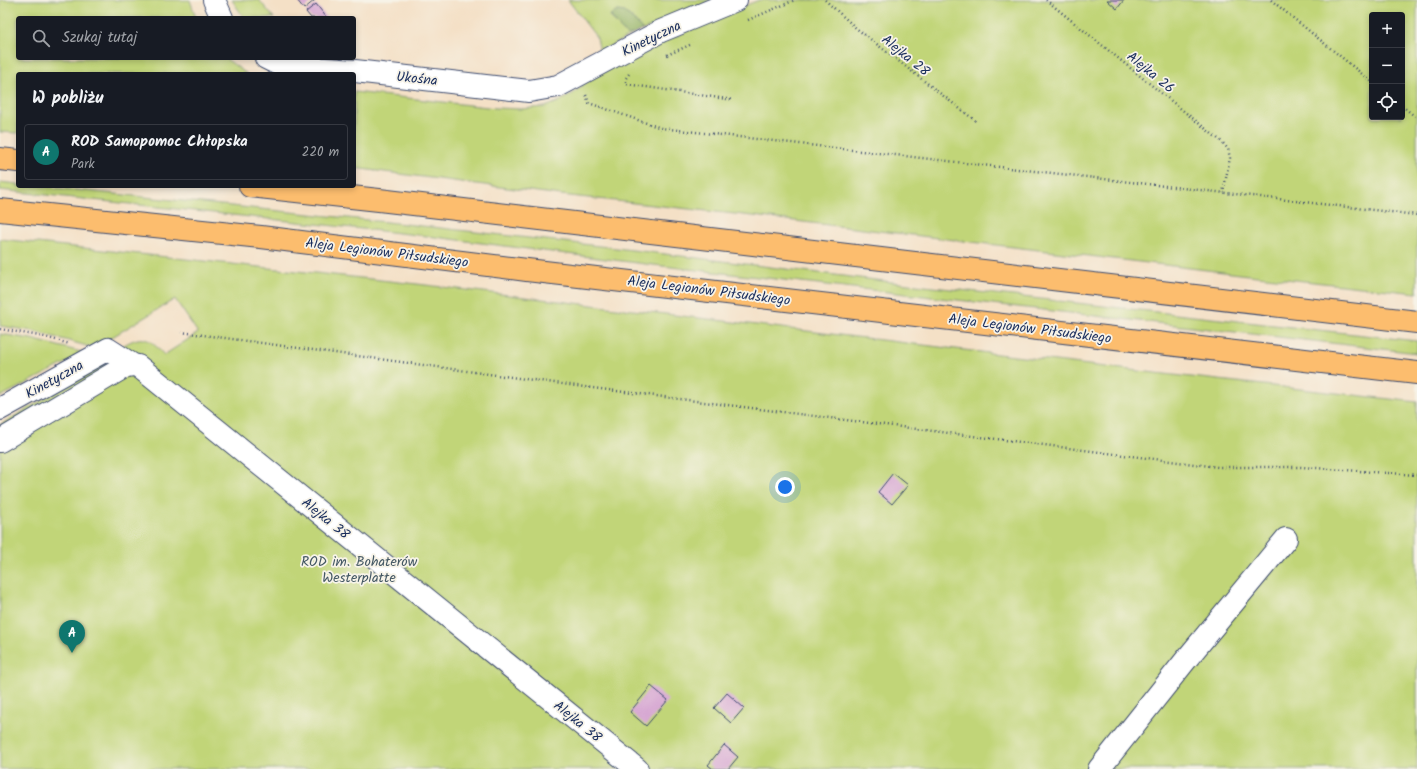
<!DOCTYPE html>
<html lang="pl">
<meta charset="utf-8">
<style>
:root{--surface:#171b24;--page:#242831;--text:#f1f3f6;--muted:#9ea1a6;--line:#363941;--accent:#0f766e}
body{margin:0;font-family:Kalam,sans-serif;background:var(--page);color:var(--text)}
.controls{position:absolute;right:12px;top:12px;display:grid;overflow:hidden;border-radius:4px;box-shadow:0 2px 6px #0003}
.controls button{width:36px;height:36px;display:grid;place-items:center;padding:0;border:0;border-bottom:1px solid var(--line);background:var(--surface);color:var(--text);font:20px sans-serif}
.you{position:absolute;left:785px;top:487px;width:14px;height:14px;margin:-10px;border:3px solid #fff;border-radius:50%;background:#1a73e8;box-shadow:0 0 0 6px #1a73e833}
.badge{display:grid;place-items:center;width:26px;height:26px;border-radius:50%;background:var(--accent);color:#fff;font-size:13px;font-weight:700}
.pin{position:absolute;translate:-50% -33px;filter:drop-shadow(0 1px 2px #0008)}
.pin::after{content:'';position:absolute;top:21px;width:14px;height:12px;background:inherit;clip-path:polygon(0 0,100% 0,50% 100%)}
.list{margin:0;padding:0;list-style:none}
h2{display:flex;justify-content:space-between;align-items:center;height:52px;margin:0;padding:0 16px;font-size:17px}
h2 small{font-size:13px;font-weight:400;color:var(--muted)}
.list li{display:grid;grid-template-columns:26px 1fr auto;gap:12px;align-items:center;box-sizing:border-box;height:56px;margin:0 8px 8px;padding:0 8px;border:1px solid var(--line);border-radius:4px}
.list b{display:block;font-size:15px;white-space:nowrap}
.list p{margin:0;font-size:13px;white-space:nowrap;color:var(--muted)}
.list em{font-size:13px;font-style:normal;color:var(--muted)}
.icon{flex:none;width:22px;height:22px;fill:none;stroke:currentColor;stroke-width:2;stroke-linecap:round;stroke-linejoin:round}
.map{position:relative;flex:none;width:1417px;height:769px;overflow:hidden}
.search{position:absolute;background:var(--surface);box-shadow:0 2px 6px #0003;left:16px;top:16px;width:340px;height:44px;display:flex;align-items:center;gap:10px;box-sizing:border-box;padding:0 14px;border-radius:4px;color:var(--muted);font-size:15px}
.panel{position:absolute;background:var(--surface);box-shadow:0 2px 6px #0003;left:16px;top:72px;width:340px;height:116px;border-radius:4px}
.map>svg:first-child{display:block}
</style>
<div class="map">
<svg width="1417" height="769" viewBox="0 0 1417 769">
<rect width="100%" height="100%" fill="#f7f3e8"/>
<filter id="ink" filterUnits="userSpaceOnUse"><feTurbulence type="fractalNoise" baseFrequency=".025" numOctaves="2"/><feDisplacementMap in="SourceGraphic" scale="8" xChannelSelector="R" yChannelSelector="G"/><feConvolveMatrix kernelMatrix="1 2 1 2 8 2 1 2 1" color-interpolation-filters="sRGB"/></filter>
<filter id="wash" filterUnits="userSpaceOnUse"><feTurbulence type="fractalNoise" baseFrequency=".012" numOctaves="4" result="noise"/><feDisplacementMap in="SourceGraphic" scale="16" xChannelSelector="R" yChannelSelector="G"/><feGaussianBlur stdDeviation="0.9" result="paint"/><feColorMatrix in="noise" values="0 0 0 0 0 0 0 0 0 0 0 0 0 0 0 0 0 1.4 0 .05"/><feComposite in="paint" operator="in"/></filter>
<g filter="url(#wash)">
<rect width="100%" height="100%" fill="#f4e0c6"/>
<path fill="#c1d578" stroke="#6e826b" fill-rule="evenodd" d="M0,0H190L196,18H18V58H225L247,74H18V133L0,132Z
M232,0H259L274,18H244Z
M568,0H715L643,30L629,15L618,11L610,16L619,27L629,36L600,52L597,38Z
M759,0H1417V293L1257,276L753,216L561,195L354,168V92L496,108L521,109L545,107L558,102L574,93L586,82L621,62L714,18ZM1372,15H1402V117H1372Z
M0,182L18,184V186H38L396,223L608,247L924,286L1417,341V353L645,264L427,236L0,190Z
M0,239L417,284L1155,373L1417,402V769H0V425L117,355L126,349L124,345C144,333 150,339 164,355L198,333L175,299L94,348L33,331L0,326Z
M0,334L31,339L85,353L0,397Z"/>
<path fill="#98b668" stroke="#5a7263" d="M618,11L625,12L643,30L629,36L619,27L610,15Z"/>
<g id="blocks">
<path fill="#d7a8d3" d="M297,0H315L304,9Z
M1107,0H1124L1117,9Z
M316,4L327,18H311L306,12Z
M893,473L908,485L892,504L878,492Z
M651,686L668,700L646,726L630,712Z
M727,693L744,708L731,723L714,708Z
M724,745L738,757L728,769H713L708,765Z"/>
</g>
</g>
<g filter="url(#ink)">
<use href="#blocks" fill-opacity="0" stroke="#3c4a6e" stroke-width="1"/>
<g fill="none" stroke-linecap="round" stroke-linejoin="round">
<g stroke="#3c4a6e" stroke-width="24">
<path id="minor" d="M214,0L222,18
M266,58L276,63L294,67L355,71L529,91L558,86L661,31L736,0
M0,409L108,349L133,365
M0,441L126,366L133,365L138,366L637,769
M1099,769L1185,661L1286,539"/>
</g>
<g stroke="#3c4a6e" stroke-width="24">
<path id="highway" d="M0,159L18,161
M250,186L379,200L1417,322
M0,210L261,237L527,270L1417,373"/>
</g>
<path stroke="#3c4a6e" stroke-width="2.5" stroke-dasharray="1 3" stroke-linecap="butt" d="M825,0L856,28L977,122
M1046,0L1222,142L1228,149L1230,158L1223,193
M1271,0L1372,82
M748,20L795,0
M667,55L692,44
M629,74L626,78V84L733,100
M586,95L589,103L661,128L1417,215
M1402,106L1417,118
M0,329L45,337L70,344
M181,332L577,386L1218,467H1301L1417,475"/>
<use href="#minor" stroke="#fff" stroke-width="22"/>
<use href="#highway" stroke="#fcbd6e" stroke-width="22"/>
</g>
</g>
<g text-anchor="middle" stroke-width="3.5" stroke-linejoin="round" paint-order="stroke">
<g font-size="14" fill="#1b2f5e" stroke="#f7f3e8">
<text transform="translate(651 38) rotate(-26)" y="5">Kinetyczna</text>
<text transform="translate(906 55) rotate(39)" y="5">Alejka 28</text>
<text transform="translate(1151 72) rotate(39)" y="5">Alejka 26</text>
<text transform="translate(417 78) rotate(6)" y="5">Ukośna</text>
<text transform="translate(387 252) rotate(7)" y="5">Aleja Legionów Piłsudskiego</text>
<text transform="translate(709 290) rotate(7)" y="5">Aleja Legionów Piłsudskiego</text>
<text transform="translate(1030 328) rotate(7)" y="5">Aleja Legionów Piłsudskiego</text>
<text transform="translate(54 379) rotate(-29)" y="5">Kinetyczna</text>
<text transform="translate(326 518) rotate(39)" y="5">Alejka 38</text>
<text transform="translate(578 721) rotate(39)" y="5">Alejka 38</text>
</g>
<g font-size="14" fill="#445864" stroke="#f7f3e8">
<text x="359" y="566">ROD im. Bohaterów<tspan x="359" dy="16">Westerplatte</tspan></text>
</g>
</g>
</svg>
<div class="controls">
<button>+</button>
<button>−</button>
<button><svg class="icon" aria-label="locate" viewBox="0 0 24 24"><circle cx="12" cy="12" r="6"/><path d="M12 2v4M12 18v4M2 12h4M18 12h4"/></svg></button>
</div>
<div class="you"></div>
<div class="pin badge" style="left:72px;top:653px">A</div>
<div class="search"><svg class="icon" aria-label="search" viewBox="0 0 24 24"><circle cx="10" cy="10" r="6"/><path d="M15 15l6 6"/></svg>Szukaj tutaj</div>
<section class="panel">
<h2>W pobliżu<small></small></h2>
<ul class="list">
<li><span class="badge">A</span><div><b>ROD Samopomoc Chłopska</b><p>Park</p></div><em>220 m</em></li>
</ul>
</section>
</div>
